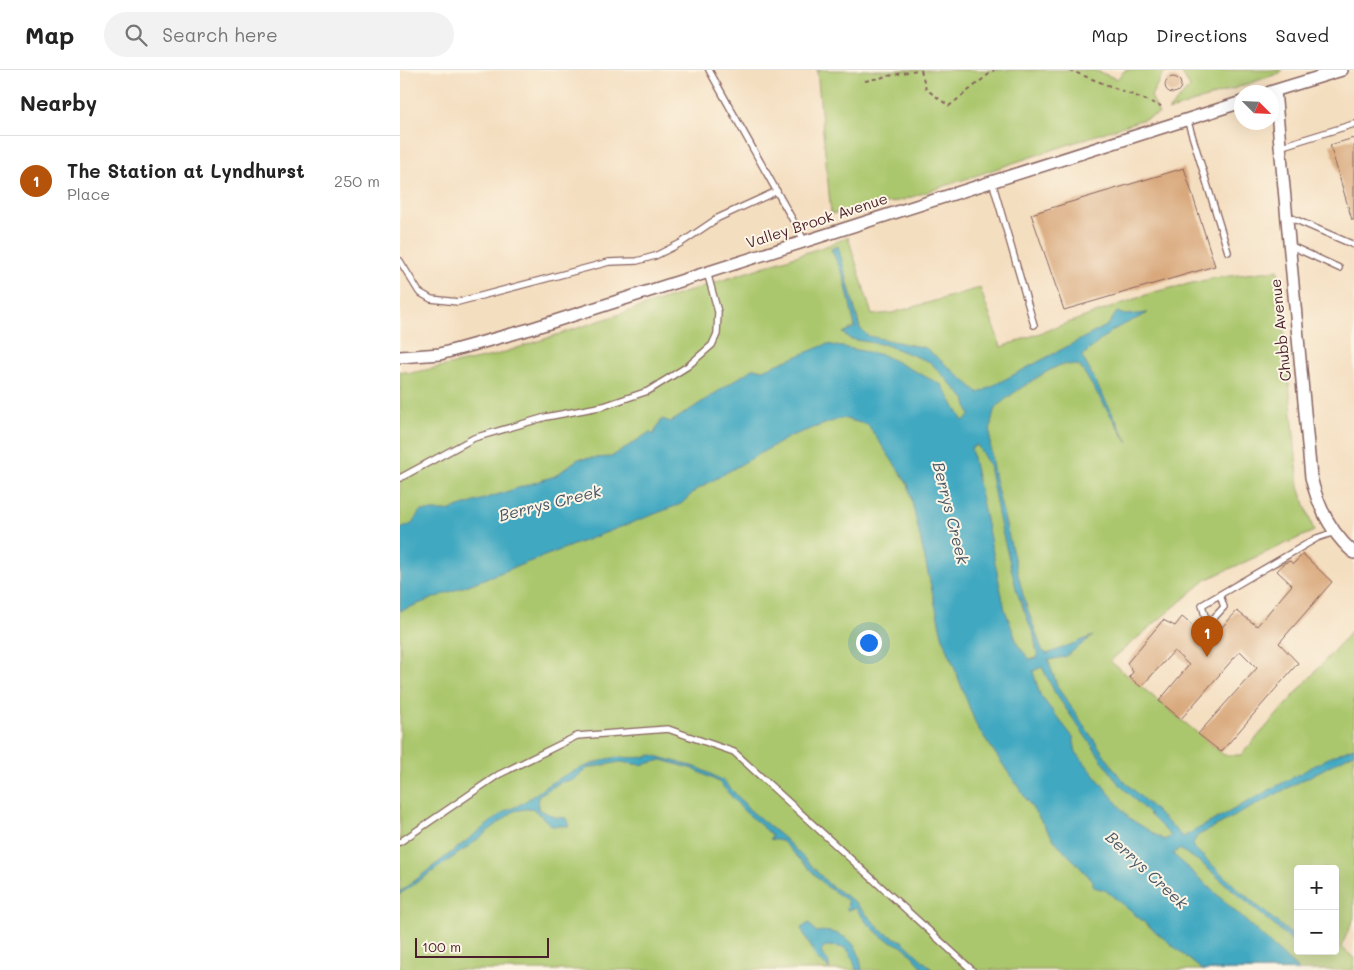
<!DOCTYPE html>
<meta charset="utf-8">
<style>
:root{--surface:#fff;--page:#f2f2f2;--text:#222;--muted:#767676;--line:#e0e0e0;--accent:#b45309}
body{margin:0;font-family:Mali,sans-serif;background:var(--page);color:var(--text)}
.controls{position:absolute;right:15px;bottom:15px;display:grid;overflow:hidden;border-radius:5px;box-shadow:0 5px 20px #0002}
.controls button{width:45px;height:45px;display:grid;place-items:center;padding:0;border:0;border-bottom:1px solid var(--line);background:var(--surface);color:var(--text);font:25px sans-serif}
.compass{position:absolute;left:834px;top:15px;width:45px;height:45px;border-radius:50%;background:var(--surface);box-shadow:0 5px 20px #0002;rotate:114deg}
.scale{position:absolute;left:15px;bottom:12px;width:134px;box-sizing:border-box;padding-left:5px;border:2px solid #4a1f2b;border-top:0;font-size:14px;line-height:18px;white-space:nowrap;color:#4a1f2b;-webkit-text-stroke:4px #fcf5e5;paint-order:stroke}
.you{position:absolute;left:468px;top:572px;width:18px;height:18px;margin:-12px;border:4px solid #fff;border-radius:50%;background:#1a73e8;box-shadow:0 0 0 8px #1a73e833}
.badge{display:grid;place-items:center;width:32px;height:32px;border-radius:50%;background:var(--accent);color:#fff;font-size:16px;font-weight:700}
.pin{position:absolute;translate:-50% -41px;filter:drop-shadow(0 1px 2px #0008)}
.pin::after{content:'';position:absolute;top:26px;width:18px;height:15px;background:inherit;clip-path:polygon(0 0,100% 0,50% 100%)}
.list{margin:0;padding:0;list-style:none}
h2{display:flex;justify-content:space-between;align-items:center;height:65px;margin:0;padding:0 20px;font-size:21px}
h2 small{font-size:16px;font-weight:400;color:var(--muted)}
.list li{display:grid;grid-template-columns:32px 1fr auto;gap:15px;align-items:center;box-sizing:border-box;height:90px;padding:0 20px;border-top:1px solid var(--line)}
.list b{display:block;font-size:19px;white-space:nowrap}
.list p{margin:0;font-size:16px;white-space:nowrap;color:var(--muted)}
.list em{font-size:16px;font-style:normal;color:var(--muted)}
.icon{flex:none;width:28px;height:28px;fill:none;stroke:currentColor;stroke-width:2;stroke-linecap:round;stroke-linejoin:round}
.map{position:relative;flex:none;width:954px;height:900px;overflow:hidden}
header{display:flex;align-items:center;gap:30px;box-sizing:border-box;height:70px;padding:0 25px;background:var(--surface);border-bottom:1px solid var(--line)}
header strong{font-size:24px}
nav{display:flex;gap:28px;margin-inline-start:auto;font-size:18px}
.search{width:350px;height:45px;background:var(--page);display:flex;align-items:center;gap:12px;box-sizing:border-box;padding:0 18px;border-radius:28px;color:var(--muted);font-size:19px}
main{display:flex}
aside{flex:1;background:var(--surface)}
.map>svg:first-child{display:block}
</style>
<header>
<strong>Map</strong>
<div class="search"><svg class="icon" aria-label="search" viewBox="0 0 24 24"><circle cx="10" cy="10" r="6"/><path d="M15 15l6 6"/></svg>Search here</div>
<nav><a>Map</a><a>Directions</a><a>Saved</a></nav>
</header>
<main>
<aside>
<h2>Nearby<small></small></h2>
<ul class="list">
<li><span class="badge">1</span><div><b>The Station at Lyndhurst</b><p>Place</p></div><em>250 m</em></li>
</ul>
</aside>
<div class="map">
<svg width="954" height="900" viewBox="0 0 954 900">
<rect width="100%" height="100%" fill="#fcf5e5"/>
<filter id="ink" filterUnits="userSpaceOnUse"><feTurbulence type="fractalNoise" baseFrequency=".02" numOctaves="2"/><feDisplacementMap in="SourceGraphic" scale="10" xChannelSelector="R" yChannelSelector="G"/><feConvolveMatrix kernelMatrix="1 2 1 2 8 2 1 2 1" color-interpolation-filters="sRGB"/></filter>
<filter id="wash" filterUnits="userSpaceOnUse"><feTurbulence type="fractalNoise" baseFrequency=".0096" numOctaves="4" result="noise"/><feDisplacementMap in="SourceGraphic" scale="20" xChannelSelector="R" yChannelSelector="G"/><feGaussianBlur stdDeviation="1.12" result="paint"/><feColorMatrix in="noise" values="0 0 0 0 0 0 0 0 0 0 0 0 0 0 0 0 0 1.4 0 .05"/><feComposite in="paint" operator="in"/></filter>
<g filter="url(#wash)">
<rect width="100%" height="100%" fill="#f4dec0"/>
<path fill="#abc76d" stroke="#7a734c" fill-rule="evenodd" d="M417,0H694L717,9L725,0H882L880,3L768,41L790,17L781,2H764L751,26L759,44L503,130L431,144Z
M448,167L472,245L492,243L580,218L601,277L754,222L814,208L878,200L899,417L914,461L807,509L710,591L824,685H841L954,558V848L941,877L954,888V900H0V301L11,303L93,286L426,176ZM898,799H935V881H898Z"/>
<path fill="#41a8c1" stroke="#466476" fill-rule="evenodd" d="M438,176L460,258L468,266L526,278L579,323L708,255L717,242L725,245L748,243L713,260L682,286L728,373L680,296C675,295 666,294 661,295C650,298 597,332 594,341C587,363 591,391 596,414L624,529L642,580L647,584L693,566L665,587L648,590L658,618L719,706L783,767L932,686L954,677V683L797,766L792,776L839,820L898,870V876L800,792L779,779L773,784L899,900H802L705,820L693,817V811L654,770L576,655L542,565L508,414L468,355L442,348L391,366L296,420L281,434L0,541V459L12,454L20,441H47L155,406L178,389L211,387L250,362L253,365L262,349L271,352L354,298L363,300L427,274L483,285L542,315L563,351L570,346L565,329L530,292L486,275L450,269L443,263L455,257L444,207L431,179ZM577,375L589,395L599,449L617,522L634,566L638,588L629,589L618,575L605,540L571,378ZM642,597L655,623L718,713L771,766L764,770L729,748L676,682L673,667L640,625L633,601Z
M252,685L299,698L324,711L350,740L386,770L430,815L455,832L483,862L502,871L533,900H525L505,878L482,867L466,852L456,838L447,840L448,831L426,816L382,771L370,769L372,765L343,740L319,712L293,699L262,690L241,695L220,692L188,698L173,710L161,712L139,725L138,739L155,747L166,748L169,756H152L132,738L114,741L65,779L0,824V822L105,741C124,734 125,731 141,720C159,706 182,697 204,690C222,684 234,691 252,685Z
M409,853L416,862C431,859 450,866 457,880C460,886 461,894 462,900H456C450,877 448,877 425,876L421,882L428,891L430,899L417,889L401,858Z"/>
<g id="blocks">
<path fill="#d9a97d" d="M765 15a8 8 0 1 1 16 0a8 8 0 1 1-16 0Z
M954,68V150H952L930,75Z
M784,98L815,196L664,240L631,144Z
M903,484L932,512L879,573L898,593L821,682L798,664L857,598L840,581L781,649L759,631L789,595L774,581L741,617L729,607L733,602L727,593L763,550L775,556L782,547L810,570L837,541L857,556L892,515L877,501L884,493L890,491L893,494Z"/>
</g>
</g>
<g filter="url(#ink)">
<use href="#blocks" fill-opacity="0" stroke="#86625f" stroke-width="1"/>
<g fill="none" stroke-linecap="round" stroke-linejoin="round">
<g stroke="#86625f" stroke-width="8">
<path id="lane" d="M309,0L405,172
M787,49L828,182
M879,77L954,54
M592,111L634,255
M887,146L954,175
M889,175L939,198
M0,191L19,222L31,229L58,232L209,192L237,191L255,186L281,173L318,148L377,121
M0,408L74,368L146,347L204,336L248,321L288,296L312,275L317,264L318,242L307,202
M820,525L824,537L811,551L805,546L802,535L917,468L935,462
M0,772L98,705L177,666L268,659L334,682L572,900"/>
</g>
<g stroke="#86625f" stroke-width="14">
<path id="street" d="M875,21L911,407C918,437 931,463 954,483
M870,22L942,0
M0,287L40,284L130,259L842,32"/>
</g>
<path stroke="#86625f" stroke-width="2" stroke-dasharray="4 4" stroke-linecap="butt" d="M521,0L526,19L549,36L594,0
M669,0L761,36
M465,11L517,0"/>
<use href="#lane" stroke="#fff" stroke-width="5.5"/>
<use href="#street" stroke="#fff" stroke-width="11"/>
</g>
</g>
<g text-anchor="middle" stroke-width="4" stroke-linejoin="round" paint-order="stroke">
<g font-size="15" fill="#4a1f2b" stroke="#fcf5e5">
<text transform="translate(417 151) rotate(-18)" y="5">Valley Brook Avenue</text>
<text transform="translate(881 260) rotate(-96)" y="5">Chubb Avenue</text>
</g>
<g font-size="16" font-style="italic" fill="#465667" stroke="#fcf5e5">
<text transform="translate(150 433) rotate(-14)" y="6">Berrys Creek</text>
<text transform="translate(551 443) rotate(76)" y="6">Berrys Creek</text>
<text transform="translate(747 800) rotate(43)" y="6">Berrys Creek</text>
</g>
</g>
</svg>
<div class="controls">
<button>+</button>
<button>−</button>
</div>
<svg class="compass" viewBox="-18 -18 36 36"><path d="M0-13l5 13h-10z" fill="#e53935"/><path d="M0 13l5-13h-10z" fill="#767676"/></svg>
<div class="scale">100 m</div>
<div class="you"></div>
<div class="pin badge" style="left:807px;top:587px">1</div>
</div>
</main>
